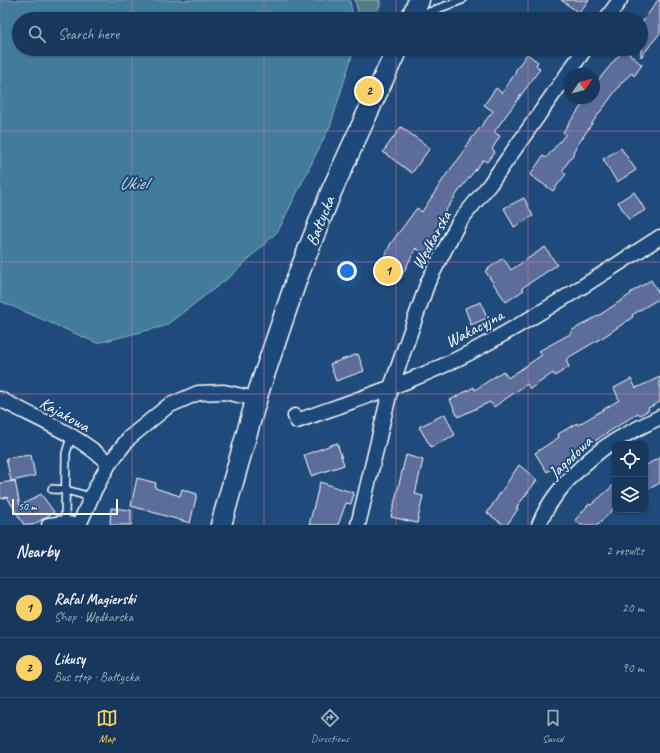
<!DOCTYPE html>
<meta charset="utf-8">
<style>
:root{--surface:#17385c;--page:#203f62;--text:#f1f3f6;--muted:#9eacbb;--line:#365272;--accent:#ffd166}
body{margin:0;font-family:Caveat,sans-serif;background:var(--page);color:var(--text)}
.controls{position:absolute;right:12px;bottom:12px;display:grid;overflow:hidden;border-radius:8px;box-shadow:0 1px 3px #0004}
.controls button{width:36px;height:36px;display:grid;place-items:center;padding:0;border:0;border-bottom:1px solid var(--line);background:var(--surface);color:var(--text);font:20px sans-serif}
.compass{position:absolute;left:564px;top:68px;width:36px;height:36px;border-radius:50%;background:var(--surface);box-shadow:0 1px 3px #0004;rotate:55deg}
.scale{position:absolute;left:12px;bottom:10px;width:106px;box-sizing:border-box;padding-left:4px;border:2px solid #fff;border-top:0;font-size:11px;line-height:14px;white-space:nowrap;color:#fff;-webkit-text-stroke:3px #1f4a7a;paint-order:stroke}
.you{position:absolute;left:347px;top:271px;width:14px;height:14px;margin:-10px;border:3px solid #fff;border-radius:50%;background:#1a73e8;box-shadow:0 0 0 6px #1a73e833}
.badge{display:grid;place-items:center;width:26px;height:26px;border-radius:50%;background:var(--accent);color:#111;font-size:13px;font-weight:700}
.pin{position:absolute;translate:-50% -50%;border:2px solid #fff;box-shadow:0 1px 4px #0006}
.list{margin:0;padding:0;list-style:none}
h2{display:flex;justify-content:space-between;align-items:center;height:52px;margin:0;padding:0 16px;font-size:17px}
h2 small{font-size:13px;font-weight:400;color:var(--muted)}
.list li{display:grid;grid-template-columns:26px 1fr auto;gap:12px;align-items:center;box-sizing:border-box;height:60px;padding:0 16px;border-top:1px solid var(--line)}
.list b{display:block;font-size:15px;white-space:nowrap}
.list p{margin:0;font-size:13px;white-space:nowrap;color:var(--muted)}
.list em{font-size:13px;font-style:normal;color:var(--muted)}
.icon{flex:none;width:22px;height:22px;fill:none;stroke:currentColor;stroke-width:2;stroke-linecap:round;stroke-linejoin:round}
.map{position:relative;flex:none;width:660px;height:525px;overflow:hidden}
.search{position:absolute;background:var(--surface);box-shadow:0 1px 3px #0004;left:12px;right:12px;top:12px;height:44px;display:flex;align-items:center;gap:10px;box-sizing:border-box;padding:0 14px;border-radius:22px;color:var(--muted);font-size:15px}
.sheet{height:172px;background:var(--surface)}
nav{display:flex;justify-content:space-around;align-items:center;box-sizing:border-box;height:56px;border-top:1px solid var(--line);background:var(--surface);font-size:11px;color:var(--muted)}
nav a{display:grid;justify-items:center;gap:2px}
nav .on{color:var(--accent)}
.map>svg:first-child{display:block}
</style>
<div class="map">
<svg width="660" height="525" viewBox="0 0 660 525">
<rect width="100%" height="100%" fill="#1f4a7a"/>
<filter id="ink" filterUnits="userSpaceOnUse"><feTurbulence type="fractalNoise" baseFrequency=".025" numOctaves="2"/><feDisplacementMap in="SourceGraphic" scale="8" xChannelSelector="R" yChannelSelector="G"/><feConvolveMatrix kernelMatrix="1 2 1 2 8 2 1 2 1" color-interpolation-filters="sRGB"/></filter>
<g filter="url(#ink)">
<path fill="#517c84" stroke="#a8bec2" d="M355,0H380V5L374,19H360Z"/>
<path fill="#427b9c" stroke="#8eb0c4" d="M0,0H350L353,19H19V49H354L331,124L278,231L231,276L165,326L97,343L0,301Z"/>
<path fill="#5b6c9b" stroke="#fff" d="M561,0H589L579,13Z
M658,0H660V33L641,57V24Z
M624,49L642,65L634,76L632,73L623,81L595,119L573,152L574,153L562,171L566,174L553,191L530,175L543,156L546,158L566,134L563,132L587,98H594V85Z
M527,54L538,62L536,65L540,69L494,132L500,136L492,149L495,152L487,162L483,160L461,188L437,223L442,226L424,254L416,248L400,279L379,268L391,243L417,208L422,212L446,175L467,148L465,147L493,111L484,105L496,88L502,93L516,72L515,71Z
M401,127L430,148L412,173L383,152Z
M621,148L636,170L617,182L603,159Z
M634,192L645,210L629,220L618,202Z
M524,198L533,216L514,227L504,208Z
M545,247L557,265L522,288L524,290L506,302L485,271L503,258L511,270Z
M651,280L660,295V298L632,315L633,317L605,336L571,356L566,360L569,367L555,376L553,373L530,389L527,384L494,407L490,402L458,417L450,400L474,387L475,390L503,371L508,378L542,355L539,351L572,333L571,331L601,314L631,294L630,293Z
M481,302L487,318L471,325L465,308Z
M358,354L364,371L336,381L330,364Z
M660,377V402L648,408L649,410L640,415L638,413L547,472L535,453L559,437L558,434L577,423L578,425L619,400L614,388L631,379L636,388Z
M445,414L455,435L431,447L419,427Z
M337,443L344,465L311,476L304,455Z
M31,455L35,476L11,481L6,458Z
M406,455L423,460L415,494L423,496L417,523L391,517Z
M660,457V483L645,491V466Z
M519,465L537,480L516,508L518,509L507,525H504L487,513Z
M137,478L156,483L155,488L180,496L182,489L197,494L190,523L131,506Z
M15,481L20,506L41,494L54,512L33,525H24L7,497L0,499V483Z
M320,482L354,493L351,504L346,503L338,525H309Z
M615,484V507L598,525H581L575,520L589,504L591,505Z
M111,508L131,510V525H110Z"/>
<g fill="none" stroke-linecap="round" stroke-linejoin="round">
<g stroke="#fff" stroke-width="10">
<path id="lane" d="M415,17L462,0
M52,489L66,490L91,497
M65,523L66,453L71,437"/>
</g>
<g stroke="#fff" stroke-width="17">
<path id="street" d="M606,19L620,0
M0,399C37,419 80,435 109,464
M295,416L297,421C355,400 416,381 471,352C536,317 598,277 660,237
M49,525L65,523L74,525
M79,525L95,489L109,464L129,438L168,406L198,393L224,392L256,399
M358,525L391,387L428,282L459,222L490,184L585,49
M539,525C550,496 577,469 601,450C618,437 641,427 660,417"/>
</g>
<g stroke="#fff" stroke-width="23">
<g id="secondary">
<path d="M411,19L419,0"/>
<path id="s1" d="M221,525L259,390L297,278L332,190L397,49"/>
</g>
</g>
<use href="#lane" stroke="#1f4a7a" stroke-width="7"/>
<use href="#street" stroke="#1f4a7a" stroke-width="14"/>
<use href="#secondary" stroke="#1f4a7a" stroke-width="20"/>
</g>
</g>
<path fill="none" stroke="#da749d" stroke-width="1" stroke-opacity="0.55" d="M132,0V19M264,0V19M396,0V19M528,0V19M132,49V525M264,49V525M396,49V525M528,49V525M0,131H660M0,262H660M0,394H660"/>
<g text-anchor="middle" stroke-width="4" stroke-linejoin="round" paint-order="stroke">
<g font-size="17" fill="#fff" stroke="#1f4a7a">
<text dy="6" stroke="none"><textPath href="#s1" startOffset="320">Bałtycka</textPath></text>
<text transform="translate(431 240) rotate(-61)" y="6">Wędkarska</text>
<text transform="translate(474 328) rotate(-28)" y="6">Wakacyjna</text>
<text transform="translate(65 414) rotate(29)" y="6">Kajakowa</text>
<text transform="translate(570 457) rotate(-44)" y="6">Jagodowa</text>
</g>
<g font-size="18" font-style="italic" fill="#d0dee6" stroke="#1f4a7a">
<text x="133" y="189">Ukiel</text>
</g>
</g>
</svg>
<div class="controls">
<button><svg class="icon" aria-label="locate" viewBox="0 0 24 24"><circle cx="12" cy="12" r="6"/><path d="M12 2v4M12 18v4M2 12h4M18 12h4"/></svg></button>
<button><svg class="icon" aria-label="layers" viewBox="0 0 24 24"><path d="M12 4l9 5-9 5-9-5zM3 14l9 5 9-5"/></svg></button>
</div>
<svg class="compass" viewBox="-18 -18 36 36"><path d="M0-13l5 13h-10z" fill="#e53935"/><path d="M0 13l5-13h-10z" fill="#9eacbb"/></svg>
<div class="scale">50 m</div>
<div class="you"></div>
<div class="pin badge" style="left:388px;top:271px">1</div>
<div class="pin badge" style="left:369px;top:91px">2</div>
<div class="search"><svg class="icon" aria-label="search" viewBox="0 0 24 24"><circle cx="10" cy="10" r="6"/><path d="M15 15l6 6"/></svg>Search here</div>
</div>
<section class="sheet">
<h2>Nearby<small>2 results</small></h2>
<ul class="list">
<li><span class="badge">1</span><div><b>Rafal Magierski</b><p>Shop · Wędkarska</p></div><em>20 m</em></li>
<li><span class="badge">2</span><div><b>Likusy</b><p>Bus stop · Bałtycka</p></div><em>90 m</em></li>
</ul>
</section>
<nav>
<a class="on"><svg class="icon" aria-label="map" viewBox="0 0 24 24"><path d="M3 6l6-2 6 2 6-2v14l-6 2-6-2-6 2zM9 4v14M15 6v14"/></svg>Map</a>
<a><svg class="icon" aria-label="directions" viewBox="0 0 24 24"><path d="M12 3l9 9-9 9-9-9zM9 14v-3h6M13 9l2 2-2 2"/></svg>Directions</a>
<a><svg class="icon" aria-label="saved" viewBox="0 0 24 24"><path d="M7 4h10v16l-5-4-5 4z"/></svg>Saved</a>
</nav>
